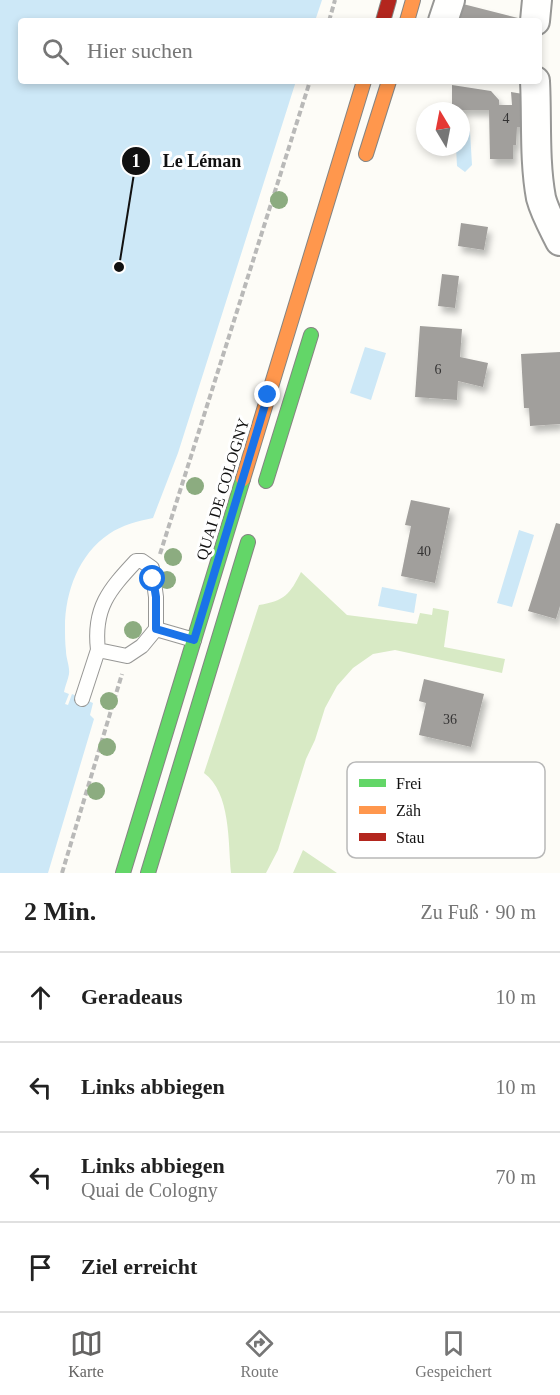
<!DOCTYPE html>
<html lang="de">
<meta charset="utf-8">
<style>
:root{--surface:#fff;--page:#f2f2f2;--text:#222;--muted:#767676;--line:#e0e0e0;--accent:#646362}
body{margin:0;font-family:"Times New Roman",serif;background:var(--page);color:var(--text)}
.compass{position:absolute;left:416px;top:102px;width:54px;height:54px;border-radius:50%;background:var(--surface);box-shadow:0 3px 9px #0003;rotate:350deg}
.stop{position:absolute;width:18px;height:18px;margin:-14px;border:4px solid #1a73e8;border-radius:50%;background:#fff}
.stop.end{background:#1a73e8;border-color:#fff;box-shadow:0 2px 6px #0008}
.list{margin:0;padding:0;list-style:none}
h2{display:flex;justify-content:space-between;align-items:center;height:78px;margin:0;padding:0 24px;font-size:26px}
h2 small{font-size:20px;font-weight:400;color:var(--muted)}
.list li{display:grid;grid-template-columns:39px 1fr auto;gap:18px;align-items:center;box-sizing:border-box;height:90px;padding:0 24px;border-top:2px solid var(--line)}
.list b{display:block;font-size:22px;white-space:nowrap}
.list p{margin:0;font-size:20px;white-space:nowrap;color:var(--muted)}
.list em{font-size:20px;font-style:normal;color:var(--muted)}
.icon{flex:none;width:33px;height:33px;fill:none;stroke:currentColor;stroke-width:2;stroke-linecap:round;stroke-linejoin:round}
.map{position:relative;flex:none;width:560px;height:873px;overflow:hidden}
.search{position:absolute;background:var(--surface);box-shadow:0 3px 9px #0003;left:18px;right:18px;top:18px;height:66px;display:flex;align-items:center;gap:15px;box-sizing:border-box;padding:0 21px;border-radius:6px;color:var(--muted);font-size:22px}
.sheet{height:438px;background:var(--surface)}
nav{display:flex;justify-content:space-around;align-items:center;box-sizing:border-box;height:84px;border-top:2px solid var(--line);background:var(--surface);font-size:16px;color:var(--muted)}
nav a{display:grid;justify-items:center;gap:3px}
nav .on{color:var(--accent)}
.map>svg:first-child{display:block}
</style>
<div class="map">
<svg width="560" height="873" viewBox="0 0 560 873">
<defs>
<filter id="shadow"><feDropShadow dx="3.5" dy="6" stdDeviation="3" flood-color="#0004"/></filter>
</defs>
<rect width="100%" height="100%" fill="#fdfcf7"/>
<path fill="#d8eac5" d="M301,572L347,615L417,624L420,613L432,615L433,608L449,611L444,647L505,659L502,673L395,650L373,654L353,668L337,686L325,708L315,740L306,759L278,850L266,873H231C228,842 231,793 204,773L259,605C285,601 290,594 301,572Z
M303,850L337,873H293Z"/>
<path fill="#cde8f7" d="M0,0H322L315,21H21V81H296L178,453L153,518C138,521 122,525 109,534C79,554 65,592 65,627C65,635 65,643 66,651C66,658 70,667 69,674C68,680 65,686 64,692L69,694L65,704L68,705L72,694L93,703L90,715L94,719L48,873H0Z
M461,126H466L470,131L472,165L465,172L457,166L456,147H461Z
M365,347L386,353L371,400L350,393Z
M519,530L534,535L512,607L497,603Z
M382,587L417,594L414,613L378,606Z"/>
<path fill="#a19f9c" filter="url(#shadow)" d="M463,4L518,18L517,21H458Z
M452,85L491,91L499,100V105H512L511,92L523,94L522,127H517L516,145H513V159H490L489,110H452Z
M461,223L488,227L484,250L458,246Z
M442,274L459,276L455,308L438,306Z
M420,326L462,329L460,357L488,363L483,387L458,381L457,400L415,397Z
M560,352V424L530,426L529,408H524L521,354Z
M411,500L450,508L435,583L401,576L411,526L405,525Z
M556,523L560,524V606L556,619L528,611Z
M424,679L484,694L471,747L419,735L426,703L419,701Z"/>
<g fill="none" stroke-linecap="round" stroke-linejoin="round">
<g stroke="#979795" stroke-width="16">
<path id="lane" d="M156,629L142,646L127,656L98,650C93,608 109,590 136,561H142L152,568L156,597V629L194,640
M82,699L98,650"/>
</g>
<g stroke="#979795" stroke-width="32">
<path id="street" d="M443,21L450,0
M535,21L537,0
M535,81C537,119 534,160 541,198C545,213 553,227 560,241"/>
</g>
<g stroke="#858482" stroke-width="16">
<path id="fast" d="M266,481L311,335
M123,873L243,479
M148,873L248,542"/>
</g>
<g stroke="#858482" stroke-width="16">
<path id="slow" d="M407,21L413,0
M366,154L389,81
M243,479L364,81"/>
</g>
<g stroke="#858482" stroke-width="16">
<path id="jam" d="M383,21L389,0"/>
</g>
<path stroke="#b9b9b8" stroke-width="4" stroke-dasharray="6 3" stroke-linecap="butt" d="M329,21L335,0
M160,554L310,81
M62,873L122,674"/>
<use href="#lane" stroke="#fffffe" stroke-width="14"/>
<use href="#street" stroke="#fffffe" stroke-width="28"/>
<use href="#fast" stroke="#63d668" stroke-width="14"/>
<use href="#slow" stroke="#ff974d" stroke-width="14"/>
<use href="#jam" stroke="#b3261e" stroke-width="14"/>
</g>
<g fill="#8cac80">
<circle cx="279" cy="200" r="9"/>
<circle cx="195" cy="486" r="9"/>
<circle cx="173" cy="557" r="9"/>
<circle cx="167" cy="580" r="9"/>
<circle cx="133" cy="630" r="9"/>
<circle cx="109" cy="701" r="9"/>
<circle cx="107" cy="747" r="9"/>
<circle cx="96" cy="791" r="9"/>
</g>
<g fill="none" stroke-linecap="round" stroke-linejoin="round">
<path stroke="#1a73e8" stroke-width="8" d="M153,579L156,597V629L194,640L268,395"/>
</g>
<g text-anchor="middle" stroke-width="6" stroke-linejoin="round" paint-order="stroke">
<g font-size="14" fill="#353434">
<text x="506" y="123">4</text>
<text x="438" y="374">6</text>
<text x="424" y="556">40</text>
<text x="450" y="724">36</text>
</g>
<g font-size="16" fill="#111" stroke="#fff">
<text transform="translate(222 489) rotate(-73)" y="6">QUAI DE COLOGNY</text>
</g>
</g>
<rect x="347" y="762" width="198" height="96" rx="9" fill="#fff" stroke="#b8b8b8" stroke-width="1.5"/>
<rect x="359" y="779" width="27" height="8" fill="#63d668"/>
<rect x="359" y="806" width="27" height="8" fill="#ff974d"/>
<rect x="359" y="833" width="27" height="8" fill="#b3261e"/>
<g font-size="16" fill="#111">
<text x="396" y="789">Frei</text>
<text x="396" y="816">Zäh</text>
<text x="396" y="843">Stau</text>
</g>
<path fill="none" stroke="#111" stroke-width="2" d="M119 267L136 161"/>
<g fill="#111" stroke="#fff" stroke-width="2">
<circle cx="119" cy="267" r="6"/>
<circle cx="136" cy="161" r="15"/>
</g>
<g font-size="18" text-anchor="middle" font-weight="bold" fill="#fff">
<text x="136" y="167">1</text>
</g>
<g font-size="18" text-anchor="middle" font-weight="bold" fill="#111" stroke="#fff" stroke-width="6" stroke-linejoin="round" paint-order="stroke">
<text x="202" y="167">Le Léman</text>
</g>
</svg>
<svg class="compass" viewBox="-18 -18 36 36"><path d="M0-13l5 13h-10z" fill="#e53935"/><path d="M0 13l5-13h-10z" fill="#767676"/></svg>
<div class="stop" style="left:153px;top:579px"></div>
<div class="stop end" style="left:268px;top:395px"></div>
<div class="search"><svg class="icon" aria-label="search" viewBox="0 0 24 24"><circle cx="10" cy="10" r="6"/><path d="M15 15l6 6"/></svg>Hier suchen</div>
</div>
<section class="sheet">
<h2>2 Min.<small>Zu Fuß · 90 m</small></h2>
<ul class="list">
<li><svg class="icon" aria-label="ahead" viewBox="0 0 24 24"><path d="M12 20V5M6 11l6-6 6 6"/></svg><div><b>Geradeaus</b></div><em>10 m</em></li>
<li><svg class="icon" aria-label="left" viewBox="0 0 24 24"><path d="M17 20v-9H6M10 6l-5 5 5 5"/></svg><div><b>Links abbiegen</b></div><em>10 m</em></li>
<li><svg class="icon" aria-label="left" viewBox="0 0 24 24"><path d="M17 20v-9H6M10 6l-5 5 5 5"/></svg><div><b>Links abbiegen</b><p>Quai de Cologny</p></div><em>70 m</em></li>
<li><svg class="icon" aria-label="arrive" viewBox="0 0 24 24"><path d="M6 21V4h12l-3 4 3 4H6"/></svg><div><b>Ziel erreicht</b></div></li>
</ul>
</section>
<nav>
<a class="on"><svg class="icon" aria-label="map" viewBox="0 0 24 24"><path d="M3 6l6-2 6 2 6-2v14l-6 2-6-2-6 2zM9 4v14M15 6v14"/></svg>Karte</a>
<a><svg class="icon" aria-label="directions" viewBox="0 0 24 24"><path d="M12 3l9 9-9 9-9-9zM9 14v-3h6M13 9l2 2-2 2"/></svg>Route</a>
<a><svg class="icon" aria-label="saved" viewBox="0 0 24 24"><path d="M7 4h10v16l-5-4-5 4z"/></svg>Gespeichert</a>
</nav>
